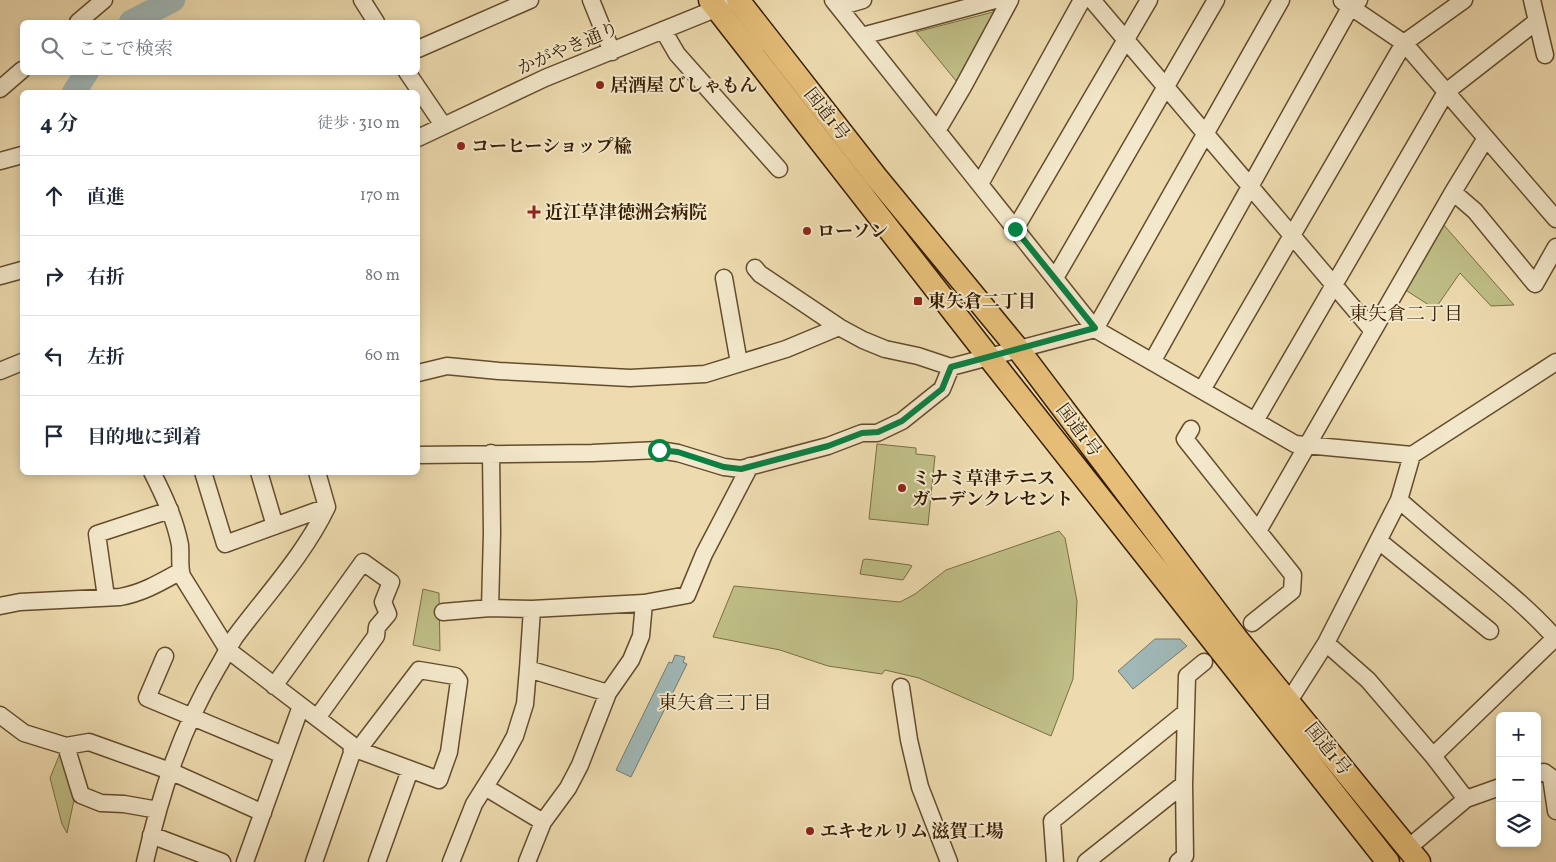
<!DOCTYPE html>
<html lang="ja">
<meta charset="utf-8">
<style>
:root{--surface:#fff;--page:#f6f6f7;--text:#1f2937;--muted:#747a83;--line:#e0e1e3}
body{margin:0;font-family:Vollkorn,"Noto Serif JP",serif;background:var(--page);color:var(--text)}
.controls{position:absolute;right:15px;bottom:15px;display:grid;overflow:hidden;border-radius:8px;box-shadow:0 2px 8px #0003}
.controls button{width:45px;height:45px;display:grid;place-items:center;padding:0;border:0;border-bottom:1px solid var(--line);background:var(--surface);color:var(--text);font:25px sans-serif}
.stop{position:absolute;width:15px;height:15px;margin:-11px;border:4px solid #0b8043;border-radius:50%;background:#fff}
.stop.end{background:#0b8043;border-color:#fff;box-shadow:0 1px 5px #0008}
.list{margin:0;padding:0;list-style:none}
h2{display:flex;justify-content:space-between;align-items:center;height:65px;margin:0;padding:0 20px;font-size:21px}
h2 small{font-size:16px;font-weight:400;color:var(--muted)}
.list li{display:grid;grid-template-columns:32px 1fr auto;gap:15px;align-items:center;box-sizing:border-box;height:80px;padding:0 20px;border-top:1px solid var(--line)}
.list b{display:block;font-size:19px;white-space:nowrap}
.list em{font-size:16px;font-style:normal;color:var(--muted)}
.icon{flex:none;width:28px;height:28px;fill:none;stroke:currentColor;stroke-width:2;stroke-linecap:round;stroke-linejoin:round}
.map{position:relative;flex:none;width:1556px;height:862px;overflow:hidden}
.search{position:absolute;background:var(--surface);box-shadow:0 2px 8px #0003;left:20px;top:20px;width:400px;height:55px;display:flex;align-items:center;gap:12px;box-sizing:border-box;padding:0 18px;border-radius:8px;color:var(--muted);font-size:19px}
.panel{position:absolute;background:var(--surface);box-shadow:0 2px 8px #0003;left:20px;top:90px;width:400px;height:385px;border-radius:8px}
.map>svg:first-child{display:block}
</style>
<div class="map">
<svg width="1556" height="862" viewBox="0 0 1556 862">
<rect width="100%" height="100%" fill="#eddbaf"/>
<filter id="stains"><feTurbulence type="fractalNoise" baseFrequency=".004" numOctaves="4"/><feColorMatrix values="0 0 0 0 .2 0 0 0 0 .09 0 0 0 0 .02 0 0 0 .5 -.17"/></filter>
<radialGradient id="worn" r=".72"><stop offset=".6" stop-color="#630" stop-opacity="0"/><stop offset="1" stop-color="#630" stop-opacity=".3"/></radialGradient>
<path fill="#bfbe86" stroke="#7a6e43" d="M997,11L957,82L916,32Z
M1442,223L1514,305L1491,306L1460,273L1435,309L1404,289Z
M877,444L916,448V454L935,456L928,525L869,519Z
M1059,531L1065,538L1077,601L1073,679L1051,736L919,678L885,670L882,674L828,666L780,650L713,637L734,586L900,602L915,594L946,570Z
M866,559L910,565L912,566L903,580L860,574L863,560Z
M423,589L439,593L440,651L413,645Z
M61,751L75,795L67,833L62,824L50,778Z"/>
<path fill="#a0b8b7" stroke="#767a6e" d="M1155,639H1180L1187,646L1133,689L1118,671Z
M675,655L685,657L683,662L687,664L631,777L616,770L669,662L672,663Z"/>
<g fill="none" stroke-linecap="round" stroke-linejoin="round">
<path stroke="#a0b8b7" stroke-width="24" d="M131,22L173,0
M74,92L87,72"/>
<g stroke="#644c2c" stroke-width="19">
<path id="minor" d="M362,0L376,22
M591,0L612,52
M833,0L1095,329L1295,444L1412,455L1556,362
M1092,0L1373,331
M1532,0L1545,55
M1342,1L1404,43L1556,219
M839,7L863,0
M78,22L104,0
M663,30L677,54L779,169
M862,36L995,0
M418,49L530,0
M407,72L443,125
M0,89L22,70
M937,131L963,87L1010,0
M418,138L545,78L725,5
M0,161L22,155
M980,184L1082,0
M1453,192L1475,211L1535,284L1556,247
M1015,229L1149,0
M755,268L760,274L839,327
M0,276L22,270
M724,278L739,363
M1055,278L1216,0
M1152,362L1351,6L1359,0
M0,371L22,362
M418,373L447,366L499,371L630,378L705,374L786,349L839,327L863,340L885,349L918,356L951,367L1095,329L1281,0
M1202,390L1404,43L1464,0
M1255,421L1446,92L1537,21
M1191,429L1185,439L1293,575L1292,591L1252,623
M418,455L592,453L659,450L678,453L724,467L741,469L828,446L862,433H877L902,421L942,389L951,367
M1412,455L1399,500C1422,520 1444,539 1467,558C1498,584 1530,609 1556,639
M152,472C164,496 175,519 180,545C181,556 179,566 182,576L228,650L351,744L352,753L314,862
M203,472L225,544L327,507
M259,472L275,526
M1258,531L1453,192L1486,138
M1379,541L1490,631
M106,597L97,534L170,510
M0,606L20,602L120,597C143,593 161,582 181,571
M490,608L492,533L491,453
M443,612L490,608L532,609L644,603
M1326,643L1368,680L1433,756
M165,656L147,698L283,755
M528,669L532,609
M274,686L363,562L391,582L383,602L388,614L377,627L376,636L317,718
M901,687L909,740L920,787L949,862
M1289,701L1326,643L1399,500
M0,715L24,733L66,746L89,742L170,771L263,813
M66,746L81,795L101,803L124,804L158,810
M352,753L358,750L439,780L449,752L459,681L455,676L419,670L358,750
M1537,774L1544,772L1551,777L1556,811
M485,787L543,822
M1466,799L1500,787
M151,835L222,862
M1408,848L1466,799L1433,756L1555,638
M145,862C161,792 181,729 218,667C224,657 229,646 235,637C267,594 304,555 327,507L317,472
M245,862L301,706
M377,862L410,770
M451,862L474,804L503,758L515,736L525,704L528,669L608,693L631,660L641,636L644,603L687,595L704,554L750,466
M527,862L543,822L568,788L580,765L608,693
M1055,862L1052,821L1186,712
M1086,862L1184,784
M1178,862L1185,856L1184,784L1187,676L1204,662"/>
</g>
<g stroke="#361d00" stroke-width="25">
<path id="highway" d="M710,0L988,356L1388,862
M738,0L877,178L1018,349L1237,639L1419,862"/>
</g>
<use href="#minor" stroke="#f3e8cb" stroke-width="16"/>
<use href="#highway" stroke="#e6be78" stroke-width="22"/>
</g>
<g fill="none" stroke-linecap="round" stroke-linejoin="round">
<path stroke="#0b8043" stroke-width="6" d="M659,450L678,452L724,467L741,469L828,446L862,433L878,432L902,421L942,389L951,367L1095,328L1015,229"/>
</g>
<g fill="#8f2418" stroke="#f3e8cb" stroke-width="2">
<circle cx="600" cy="85" r="5"/>
<circle cx="461" cy="146" r="5"/>
<path d="M531.5 204.5h5v5h5v5h-5v5h-5v-5h-5v-5h5z"/>
<circle cx="807" cy="231" r="5"/>
<rect x="913" y="296" width="10" height="10" rx="2.5"/>
<circle cx="902" cy="488" r="5"/>
<circle cx="810" cy="831" r="5"/>
</g>
<g text-anchor="middle" stroke-width="4" stroke-linejoin="round" paint-order="stroke">
<g font-size="18" fill="#361d00" stroke="#f3e8cb">
<text transform="translate(568 48) rotate(-23)" y="6">かがやき通り</text>
<text transform="translate(827 114) rotate(52)" y="6">国道1号</text>
<text transform="translate(1079 430) rotate(53)" y="6">国道1号</text>
<text transform="translate(1328 749) rotate(51)" y="6">国道1号</text>
</g>
<g font-size="18" font-weight="bold" fill="#361d00" stroke="#f3e8cb" text-anchor="start">
<text x="610" y="91">居酒屋 びしゃもん</text>
<text x="471" y="152">コーヒーショップ楡</text>
<text x="545" y="218">近江草津徳洲会病院</text>
<text x="817" y="237">ローソン</text>
<text x="928" y="307">東矢倉二丁目</text>
<text x="912" y="484">ミナミ草津テニス<tspan x="912" dy="21">ガーデンクレセント</tspan></text>
<text x="820" y="837">エキセルリム 滋賀工場</text>
</g>
<g font-size="19" fill="#361d00" stroke="#f3e8cb">
<text x="1406" y="320">東矢倉二丁目</text>
<text x="715" y="709">東矢倉三丁目</text>
</g>
</g>
<rect width="100%" height="100%" filter="url(#stains)"/>
<rect width="100%" height="100%" fill="url(#worn)"/>
</svg>
<div class="controls">
<button>+</button>
<button>−</button>
<button><svg class="icon" aria-label="layers" viewBox="0 0 24 24"><path d="M12 4l9 5-9 5-9-5zM3 14l9 5 9-5"/></svg></button>
</div>
<div class="stop" style="left:659px;top:450px"></div>
<div class="stop end" style="left:1015px;top:229px"></div>
<div class="search"><svg class="icon" aria-label="search" viewBox="0 0 24 24"><circle cx="10" cy="10" r="6"/><path d="M15 15l6 6"/></svg>ここで検索</div>
<section class="panel">
<h2>4 分<small>徒歩 · 310 m</small></h2>
<ul class="list">
<li><svg class="icon" aria-label="ahead" viewBox="0 0 24 24"><path d="M12 20V5M6 11l6-6 6 6"/></svg><div><b>直進</b></div><em>170 m</em></li>
<li><svg class="icon" aria-label="right" viewBox="0 0 24 24"><path d="M7 20v-9h11M14 6l5 5-5 5"/></svg><div><b>右折</b></div><em>80 m</em></li>
<li><svg class="icon" aria-label="left" viewBox="0 0 24 24"><path d="M17 20v-9H6M10 6l-5 5 5 5"/></svg><div><b>左折</b></div><em>60 m</em></li>
<li><svg class="icon" aria-label="arrive" viewBox="0 0 24 24"><path d="M6 21V4h12l-3 4 3 4H6"/></svg><div><b>目的地に到着</b></div></li>
</ul>
</section>
</div>
